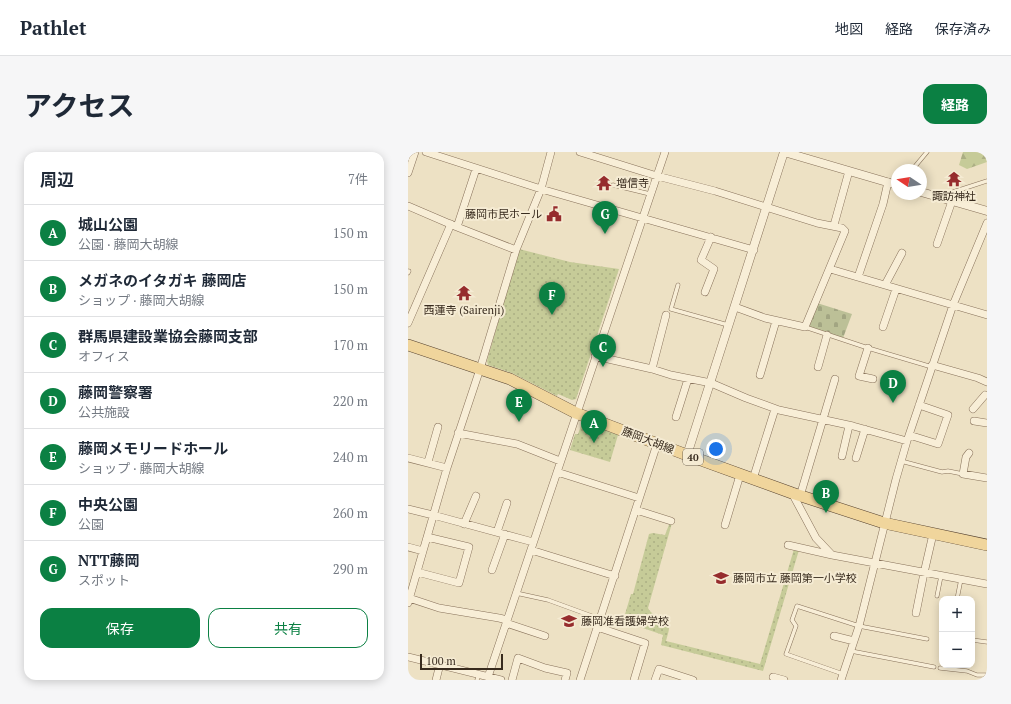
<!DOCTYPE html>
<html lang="ja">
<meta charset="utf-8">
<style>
:root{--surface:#fff;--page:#f6f6f7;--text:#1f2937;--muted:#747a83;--line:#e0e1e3;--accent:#0b8043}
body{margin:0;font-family:"PT Serif","Noto Sans JP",serif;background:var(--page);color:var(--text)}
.controls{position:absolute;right:12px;bottom:12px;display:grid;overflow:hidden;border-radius:8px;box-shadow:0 2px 10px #0003}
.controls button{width:36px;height:36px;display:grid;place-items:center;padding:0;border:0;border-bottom:1px solid var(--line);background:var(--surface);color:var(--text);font:20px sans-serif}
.compass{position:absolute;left:483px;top:12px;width:36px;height:36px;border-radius:50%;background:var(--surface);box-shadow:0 2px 10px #0003;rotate:282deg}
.scale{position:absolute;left:12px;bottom:10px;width:83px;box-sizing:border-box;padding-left:4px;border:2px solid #382b1e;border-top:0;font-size:11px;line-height:14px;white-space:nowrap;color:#382b1e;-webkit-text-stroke:3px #f5ebd3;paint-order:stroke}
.you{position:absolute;left:308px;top:297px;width:14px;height:14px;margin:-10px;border:3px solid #fff;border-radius:50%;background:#1a73e8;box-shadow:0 0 0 6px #1a73e833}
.badge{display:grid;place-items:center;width:26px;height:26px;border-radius:50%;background:var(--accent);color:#fff;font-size:13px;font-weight:700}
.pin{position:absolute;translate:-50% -33px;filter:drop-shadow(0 1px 2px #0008)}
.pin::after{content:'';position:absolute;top:21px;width:14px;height:12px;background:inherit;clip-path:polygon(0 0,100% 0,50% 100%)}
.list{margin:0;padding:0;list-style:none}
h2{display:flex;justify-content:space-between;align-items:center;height:52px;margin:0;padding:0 16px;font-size:17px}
h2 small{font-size:13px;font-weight:400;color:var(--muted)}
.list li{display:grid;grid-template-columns:26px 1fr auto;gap:12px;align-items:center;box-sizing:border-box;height:56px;padding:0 16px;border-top:1px solid var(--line)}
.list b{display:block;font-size:15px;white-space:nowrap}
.list p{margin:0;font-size:13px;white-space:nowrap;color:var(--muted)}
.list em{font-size:13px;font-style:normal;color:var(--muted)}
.actions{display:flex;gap:8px;padding:12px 16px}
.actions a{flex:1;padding:9px 0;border:1px solid var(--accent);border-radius:12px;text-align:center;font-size:14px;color:var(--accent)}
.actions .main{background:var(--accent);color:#fff}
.map{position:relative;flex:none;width:579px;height:528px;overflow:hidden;border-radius:12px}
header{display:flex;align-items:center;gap:24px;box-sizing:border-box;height:56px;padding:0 20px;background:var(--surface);border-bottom:1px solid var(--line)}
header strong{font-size:19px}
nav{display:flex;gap:22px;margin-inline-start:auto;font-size:14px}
.intro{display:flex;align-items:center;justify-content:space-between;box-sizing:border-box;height:96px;padding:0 24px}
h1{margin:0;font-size:28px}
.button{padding:10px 18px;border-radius:12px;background:var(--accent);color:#fff;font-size:14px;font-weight:700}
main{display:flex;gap:24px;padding:0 24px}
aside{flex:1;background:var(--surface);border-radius:12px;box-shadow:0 2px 10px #0003}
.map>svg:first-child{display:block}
</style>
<header>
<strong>Pathlet</strong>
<nav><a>地図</a><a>経路</a><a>保存済み</a></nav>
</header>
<div class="intro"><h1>アクセス</h1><a class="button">経路</a></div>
<main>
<aside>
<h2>周辺<small>7件</small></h2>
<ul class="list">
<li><span class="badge">A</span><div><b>城山公園</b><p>公園 · 藤岡大胡線</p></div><em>150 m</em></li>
<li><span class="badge">B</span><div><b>メガネのイタガキ 藤岡店</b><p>ショップ · 藤岡大胡線</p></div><em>150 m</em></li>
<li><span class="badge">C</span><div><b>群馬県建設業協会藤岡支部</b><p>オフィス</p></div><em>170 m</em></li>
<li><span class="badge">D</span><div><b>藤岡警察署</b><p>公共施設</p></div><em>220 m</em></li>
<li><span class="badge">E</span><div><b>藤岡メモリードホール</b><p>ショップ · 藤岡大胡線</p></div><em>240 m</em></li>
<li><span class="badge">F</span><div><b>中央公園</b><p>公園</p></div><em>260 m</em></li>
<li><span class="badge">G</span><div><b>NTT藤岡</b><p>スポット</p></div><em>290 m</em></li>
</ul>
<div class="actions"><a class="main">保存</a><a>共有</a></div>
</aside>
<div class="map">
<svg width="579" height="528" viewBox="0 0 579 528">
<defs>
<pattern id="forest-firs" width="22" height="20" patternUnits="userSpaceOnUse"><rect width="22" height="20" fill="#c6cb98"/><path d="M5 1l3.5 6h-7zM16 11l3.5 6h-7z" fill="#abae83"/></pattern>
<pattern id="cemetery-stones" width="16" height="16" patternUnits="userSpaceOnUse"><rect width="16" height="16" fill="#bcc097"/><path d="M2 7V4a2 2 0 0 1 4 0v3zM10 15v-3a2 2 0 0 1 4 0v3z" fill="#a2a582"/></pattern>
<pattern id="park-dots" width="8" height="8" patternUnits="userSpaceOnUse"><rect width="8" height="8" fill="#c6cb98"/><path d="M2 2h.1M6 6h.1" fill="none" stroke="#abae83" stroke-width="1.8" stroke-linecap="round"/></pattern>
</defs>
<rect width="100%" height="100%" fill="#ede1c4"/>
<path fill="url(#forest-firs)" d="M555,0H579V10L559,17L551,13Z"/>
<path fill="url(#cemetery-stones)" d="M409,151L444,162L435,186L399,175Z"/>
<path fill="url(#park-dots)" d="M111,97L162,110L211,117L168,247L164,248L150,242L149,244L104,221L80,213L79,209Z
M177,271L210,283L202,310L162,298L167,282H170L173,274Z
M262,370L264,371L240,456C244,465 258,466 261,476C261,479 259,485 258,489L352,512L386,397L391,398L355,519L253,493L255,483L215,469L223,442H225L241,382L245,381L257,383Z"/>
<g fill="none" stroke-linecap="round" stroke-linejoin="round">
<g stroke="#88725b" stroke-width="4.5">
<path id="service" d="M504,18L519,0
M205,33L242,42
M539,47L545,40L579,29
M0,119H1L0,121
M270,133L263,157L320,173
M397,175L460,196L524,215
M493,309L534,320L540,319L555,322
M108,441L140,448L192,467
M529,444L533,424
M549,447L553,427
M564,488L579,490
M443,499L526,515
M532,516L559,519L569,523H579
M435,522L378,502L388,474L384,468L389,454L451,474L519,487
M69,528L71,522"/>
</g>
<g stroke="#88725b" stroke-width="8">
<path id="minor" d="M18,0L133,37L346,98
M172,0L249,24L307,39L409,71L434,76L437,79L397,175L357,166L327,155
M0,21L7,0
M0,54L49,75L68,17
M426,73L441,19
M49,75L108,98
M529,92L544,49
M422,117L579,163
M450,125L475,52L480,30
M477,133L494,101
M297,140L306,117L293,108L303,85
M0,171L43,72
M475,175L488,137
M460,196L451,224L465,227
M187,204L244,217L263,223L303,231L338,246L371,258L445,274L499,289
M524,213L570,226L579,230
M410,215L419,183
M244,217L258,163
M352,223L368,169
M565,257L577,243
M268,265L280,227
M566,269L579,271
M50,281L109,292L152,309
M501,283L530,292L540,263L511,253
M561,301L558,305L555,322L579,326
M434,304L441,274
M0,306L39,316
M448,306L457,277
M20,310L30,275
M149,320L231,346
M345,327L367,257
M384,341L408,386L424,403L579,432
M392,344L427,227
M0,357L25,363L125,390
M228,358L263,369
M56,372L68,344
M317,373L332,323
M89,380L99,351
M380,393L424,403
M0,395L15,399
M123,398L207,424
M84,418L97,382
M9,420L51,431L61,395L19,385
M1,446L31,456L91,466L99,468
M0,451L39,316L72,217L108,98L133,37L143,0
M508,461L516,421L525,382
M98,471L137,484
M189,475L237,491L226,528
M426,484L446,489
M0,505L93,528
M80,525L257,0
M365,525L376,528
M28,528L32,512
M104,528L110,506L137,516L159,521L157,528
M172,528L249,292
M247,528L251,517L285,528
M433,528L451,474L488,327L499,289L545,153L579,71"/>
</g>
<g stroke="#88725b" stroke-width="9">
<path id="tertiary" d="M376,0L489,33
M513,40L579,59
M279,303L376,0"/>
</g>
<g stroke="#55412f" stroke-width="12">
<path id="primary" d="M0,193L102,227L168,261L279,303L384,341L476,371L579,393"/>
</g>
<use href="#service" stroke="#f8eed7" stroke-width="3.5"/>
<use href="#minor" stroke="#f8eed7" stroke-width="7"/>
<use href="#tertiary" stroke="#f8eed7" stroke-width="8"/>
<use href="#primary" stroke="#f0d59c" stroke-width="11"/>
</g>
<defs>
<g id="temple-bare" transform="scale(1.2)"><path d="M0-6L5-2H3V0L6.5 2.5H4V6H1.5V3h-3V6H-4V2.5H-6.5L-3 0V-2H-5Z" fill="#962c2d" stroke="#f5ebd3" stroke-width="2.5" paint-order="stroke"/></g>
<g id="civic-bare" transform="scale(1.2)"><path d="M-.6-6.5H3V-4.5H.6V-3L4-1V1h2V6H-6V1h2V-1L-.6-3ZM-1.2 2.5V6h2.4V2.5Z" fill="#962c2d" stroke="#f5ebd3" stroke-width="2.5" paint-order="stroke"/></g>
<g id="school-bare" transform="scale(1.2)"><path d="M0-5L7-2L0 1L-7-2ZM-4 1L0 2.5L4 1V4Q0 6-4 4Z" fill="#962c2d" stroke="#f5ebd3" stroke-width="2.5" paint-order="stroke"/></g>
<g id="university-bare" transform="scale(1.2)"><path d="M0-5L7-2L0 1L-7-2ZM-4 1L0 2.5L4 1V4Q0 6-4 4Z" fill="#962c2d" stroke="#f5ebd3" stroke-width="2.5" paint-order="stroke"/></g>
</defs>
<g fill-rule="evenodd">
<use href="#temple-bare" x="546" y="27"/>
<use href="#temple-bare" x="196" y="31"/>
<use href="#civic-bare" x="146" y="62"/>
<use href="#temple-bare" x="56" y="141"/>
<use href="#school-bare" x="313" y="426"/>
<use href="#university-bare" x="161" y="469"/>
</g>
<g text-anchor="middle" stroke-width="4" stroke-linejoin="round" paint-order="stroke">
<rect fill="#f5ebd3" stroke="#716554" stroke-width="1" x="275" y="297" width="20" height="16" rx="3"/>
<g font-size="10" font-weight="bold" fill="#382b1e">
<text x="285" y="309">40</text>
</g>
<g font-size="11" fill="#382b1e" stroke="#f5ebd3" text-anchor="start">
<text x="208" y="35">増信寺</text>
<text x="546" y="48" text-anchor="middle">諏訪神社</text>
<text x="134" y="66" text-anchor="end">藤岡市民ホール</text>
<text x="56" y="162" text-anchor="middle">西蓮寺 (Sairenji)</text>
<text x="325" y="430">藤岡市立 藤岡第一小学校</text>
<text x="173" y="473">藤岡准看護婦学校</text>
</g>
<g font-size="11" fill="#382b1e" stroke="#f5ebd3">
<text transform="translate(240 288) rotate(21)" y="4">藤岡大胡線</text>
</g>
</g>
</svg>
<div class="controls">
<button>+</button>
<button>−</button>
</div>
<svg class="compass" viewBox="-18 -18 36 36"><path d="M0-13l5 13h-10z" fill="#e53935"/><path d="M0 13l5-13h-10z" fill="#747a83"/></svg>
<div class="scale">100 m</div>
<div class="you"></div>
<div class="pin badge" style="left:186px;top:291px">A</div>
<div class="pin badge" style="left:418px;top:361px">B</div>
<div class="pin badge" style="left:195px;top:215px">C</div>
<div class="pin badge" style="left:485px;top:251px">D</div>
<div class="pin badge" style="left:111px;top:270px">E</div>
<div class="pin badge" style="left:144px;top:163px">F</div>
<div class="pin badge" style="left:197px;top:82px">G</div>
</div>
</main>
